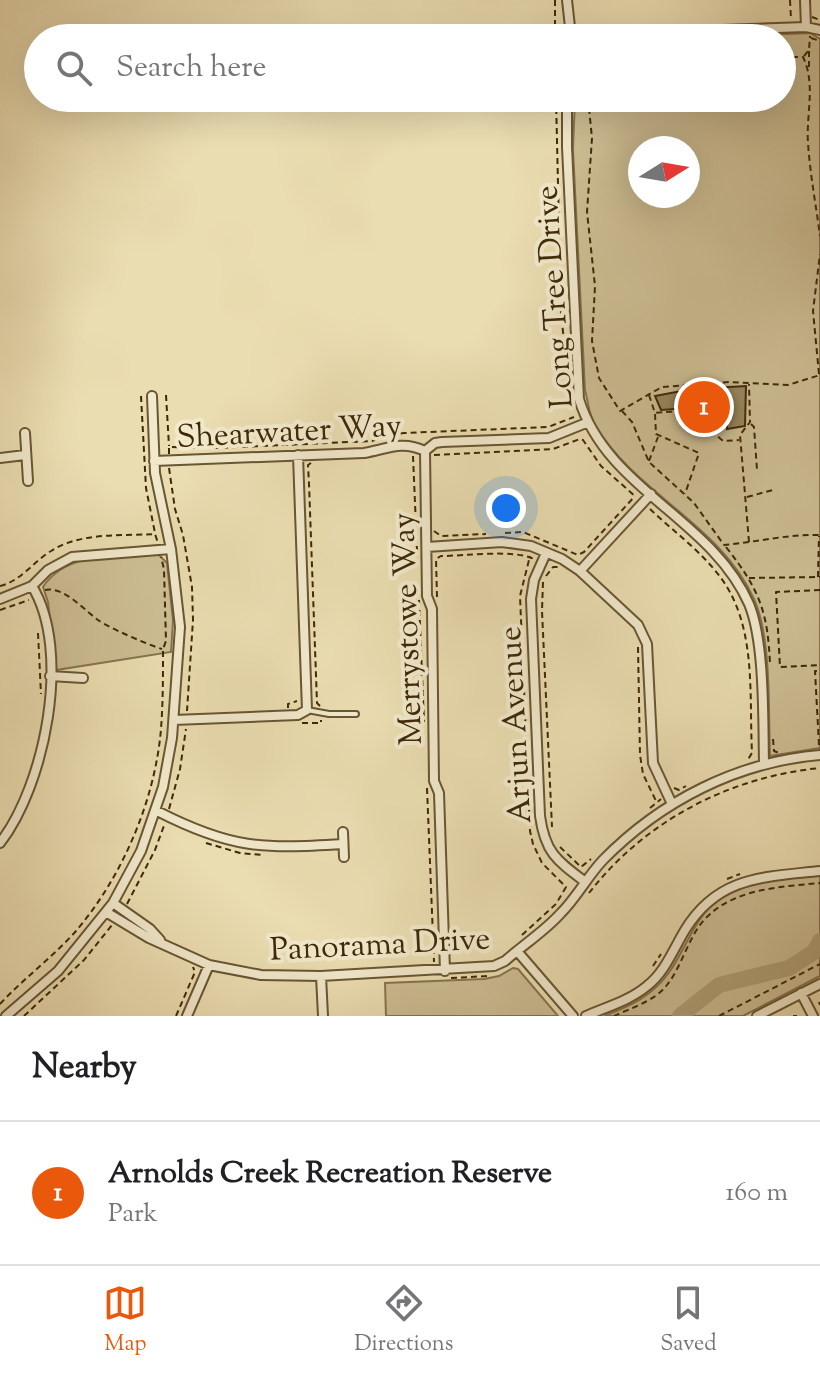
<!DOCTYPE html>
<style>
:root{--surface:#fff;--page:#f6f6f6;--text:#202124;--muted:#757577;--line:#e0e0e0;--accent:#ea580c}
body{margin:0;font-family:"Sorts Mill Goudy",serif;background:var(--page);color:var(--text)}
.compass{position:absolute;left:628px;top:136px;width:72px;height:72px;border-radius:50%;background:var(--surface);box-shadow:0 8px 32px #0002;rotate:79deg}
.you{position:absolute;left:506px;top:508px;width:28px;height:28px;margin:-20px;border:6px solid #fff;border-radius:50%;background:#1a73e8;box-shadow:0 0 0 12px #1a73e833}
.badge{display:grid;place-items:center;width:52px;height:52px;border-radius:50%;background:var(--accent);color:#fff;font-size:26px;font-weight:700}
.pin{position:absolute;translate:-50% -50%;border:4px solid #fff;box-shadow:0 2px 8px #0006}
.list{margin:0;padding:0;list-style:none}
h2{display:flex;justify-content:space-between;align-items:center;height:104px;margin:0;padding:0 32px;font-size:34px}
h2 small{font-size:26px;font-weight:400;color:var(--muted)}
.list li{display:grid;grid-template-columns:52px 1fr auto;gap:24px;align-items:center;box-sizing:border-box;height:144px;padding:0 32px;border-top:2px solid var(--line)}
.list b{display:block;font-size:30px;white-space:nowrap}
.list p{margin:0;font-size:26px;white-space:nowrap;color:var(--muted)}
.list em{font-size:26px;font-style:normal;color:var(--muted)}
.icon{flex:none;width:44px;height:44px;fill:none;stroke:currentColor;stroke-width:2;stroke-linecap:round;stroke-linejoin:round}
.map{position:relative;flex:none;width:820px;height:1016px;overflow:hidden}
.search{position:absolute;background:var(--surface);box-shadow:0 8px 32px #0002;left:24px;right:24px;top:24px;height:88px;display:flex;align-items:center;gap:20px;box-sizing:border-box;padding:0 28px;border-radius:44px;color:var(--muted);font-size:30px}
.sheet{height:248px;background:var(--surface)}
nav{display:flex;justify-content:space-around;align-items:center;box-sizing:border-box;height:112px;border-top:2px solid var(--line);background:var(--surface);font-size:22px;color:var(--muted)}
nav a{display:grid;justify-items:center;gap:4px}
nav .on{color:var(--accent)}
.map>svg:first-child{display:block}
</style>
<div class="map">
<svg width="820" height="1016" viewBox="0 0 820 1016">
<rect width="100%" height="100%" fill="#eaddb1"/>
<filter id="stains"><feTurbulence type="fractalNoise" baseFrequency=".0025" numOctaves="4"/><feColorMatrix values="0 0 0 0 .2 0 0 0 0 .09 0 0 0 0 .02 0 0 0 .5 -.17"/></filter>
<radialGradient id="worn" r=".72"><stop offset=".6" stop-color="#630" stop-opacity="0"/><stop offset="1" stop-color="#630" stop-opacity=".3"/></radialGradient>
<path fill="#cdbe94" stroke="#86744e" stroke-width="2" fill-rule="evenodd" d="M810,33L820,39V748L770,756C768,711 772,639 754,599C720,524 636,494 595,425C589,415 588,401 585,390L573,150L575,98H782V38H690ZM640,148H688V196H640Z
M158,554L167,563L173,621L171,652L56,670L48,602L43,587C66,551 121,556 158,554Z
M820,875V976L743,1016H604C630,1006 653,996 670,971C686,948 695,917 718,900C748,879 786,879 820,875Z
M513,968L518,969L558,1016H386L385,983L484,979L499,976Z"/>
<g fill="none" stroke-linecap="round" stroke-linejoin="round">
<path stroke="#b0a077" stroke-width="16" d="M680,1016L719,985L789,968L814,952L820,941"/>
</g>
<path fill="#97875f" stroke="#3e2907" stroke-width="2" d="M746,386L745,426L727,429V422L720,423L718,406L661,410L655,396L692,389Z"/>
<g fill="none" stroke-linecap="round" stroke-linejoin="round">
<g stroke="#695632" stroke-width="8">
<path id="service" d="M307,710L329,714H356"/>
</g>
<g stroke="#695632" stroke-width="12">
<path id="minor" d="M567,0L570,27L576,38
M805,0L806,27
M577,38L585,35L806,27L820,30
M567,98V147L579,399C607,490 711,518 749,604C765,642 763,721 764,763
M25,433L28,481
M0,458L25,455
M154,461L364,453C387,449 402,440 425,451
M427,547L502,542L531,546L562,559L580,571L638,625L647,644L653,763L672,804
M546,553L534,580L531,599L540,816C545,852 556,860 584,881
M580,571L651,494
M0,599L32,586L48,570L72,557L171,549
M50,676L83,678
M174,720L298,715L307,710L298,455
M157,811C231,849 262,849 343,844
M343,832L344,857
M0,843C45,785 72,651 32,586
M113,903L150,929L160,940
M106,912L149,938L209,965L261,975L321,976L494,966L505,961C523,945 545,931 561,913C577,897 587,877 603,860C661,801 737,762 820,755
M517,951L573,1016
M445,971L439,793L434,781L432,609L427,596L425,451L435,443L442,442L549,438L586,423
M321,976L323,1016
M801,993L813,1016
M6,1016L58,971L113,903L141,851L163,787L172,738L180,627L171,549L155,473L152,396
M187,1016L209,965
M586,1016C606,1007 629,1001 647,986C665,972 673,950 685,930C718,876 764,877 820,871
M757,1016L820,984"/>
</g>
<path stroke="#3e2907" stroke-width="2" stroke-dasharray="6 4" stroke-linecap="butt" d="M555,0V38
M790,0L791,19
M812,17L820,20
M811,38L820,41
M809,51V69
M804,56L809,50L810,36
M782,57H803C816,84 806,114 808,143C810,174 816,205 820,236
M556,98L561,313L569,388
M588,98L592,138L587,212L595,286L592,341L599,378L620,411L662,387L730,382L788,385L820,375
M819,374L813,311L820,254
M166,395L169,446
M649,395L655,413C690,408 698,419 723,441L739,440
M141,396L146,488L155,533
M622,411L632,422L649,462L694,503L724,545C757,542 788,534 820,535
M655,414L656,434L699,453L685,494
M703,423L718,406
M751,424L754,427L757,470
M169,454V447L218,448L372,441L388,435L404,433L548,427L574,417
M434,455L553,449L580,439L583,440L601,466L636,497
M413,456L417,550
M649,461L658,437
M311,463L308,465L309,484L317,703L320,706
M169,468L175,509L183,535L192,587L193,620L187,711
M747,497L773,490
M650,509C673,531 702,552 721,578C757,627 749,695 752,753L747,761
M434,531L441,536L486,534
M505,533L523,532L578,555L584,552L635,496
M749,542L740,435L750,422L749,384
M726,547C759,589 768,611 770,665
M546,576L553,567H559
M818,577L819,536
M749,578L820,577
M543,582L542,611L552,827
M0,586C21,581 33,562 51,551C80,532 122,536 155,534L158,543
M45,590C64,586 84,610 98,620C109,628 149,645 162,649
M820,590L776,592L780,667L820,665
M437,597L436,559L441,556C465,556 514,549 534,559
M419,600L424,722
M0,610L29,600
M38,633L41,694
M638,647L640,755L643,774L657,803
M288,708V704L297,701
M302,723H321V720
M773,739L774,751L779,753
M819,745L815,671H820
M427,788L434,962
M674,788L679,790L686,786
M650,808L661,799
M169,809L180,769L186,729
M206,843L240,853L262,855
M560,847L581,867L591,859
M727,879L740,874
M589,893C645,821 729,777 820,768
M127,904L155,850L165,823
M522,935L556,904L566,887L542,863L533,844L530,831L520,596L530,556
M653,966L661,954
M451,978L488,976
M819,1002L820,1005
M0,1004C24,978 53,957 76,931C122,877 155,801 161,729C163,703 163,676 163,649L166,641L164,569L161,557
M24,1016L84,960L112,925
M176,1016L195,972L193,967
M614,1016C631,1008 655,1001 667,985C682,966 688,938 704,920C733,888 781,887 820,883
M719,1016L820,964
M793,1016H797"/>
<use href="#service" stroke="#f1e9cc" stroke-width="4"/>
<use href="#minor" stroke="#f1e9cc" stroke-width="8"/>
</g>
<g text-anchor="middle" stroke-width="8" stroke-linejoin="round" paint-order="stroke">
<g font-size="32" fill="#3e2907" stroke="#f1e9cc">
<text transform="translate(553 297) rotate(-94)" y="11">Long Tree Drive</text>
<text transform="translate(289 430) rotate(-3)" y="11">Shearwater Way</text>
<text transform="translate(406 629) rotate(-92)" y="11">Merrystowe Way</text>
<text transform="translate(514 725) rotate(-93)" y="11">Arjun Avenue</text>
<text transform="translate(380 943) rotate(-3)" y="11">Panorama Drive</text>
</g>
</g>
<rect width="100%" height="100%" filter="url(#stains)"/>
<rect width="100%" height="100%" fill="url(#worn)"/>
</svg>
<svg class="compass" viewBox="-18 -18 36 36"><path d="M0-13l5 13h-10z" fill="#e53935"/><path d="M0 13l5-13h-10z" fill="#757577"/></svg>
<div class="you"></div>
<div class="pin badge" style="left:704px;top:407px">1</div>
<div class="search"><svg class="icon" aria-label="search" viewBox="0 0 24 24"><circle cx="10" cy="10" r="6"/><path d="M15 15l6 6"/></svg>Search here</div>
</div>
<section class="sheet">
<h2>Nearby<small></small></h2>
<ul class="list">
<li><span class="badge">1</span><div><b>Arnolds Creek Recreation Reserve</b><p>Park</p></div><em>160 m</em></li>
</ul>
</section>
<nav>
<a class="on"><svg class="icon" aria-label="map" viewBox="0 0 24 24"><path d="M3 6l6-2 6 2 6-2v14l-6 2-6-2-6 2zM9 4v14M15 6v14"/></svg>Map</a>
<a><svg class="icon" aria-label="directions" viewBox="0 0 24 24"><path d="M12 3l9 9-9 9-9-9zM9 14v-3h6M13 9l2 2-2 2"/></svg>Directions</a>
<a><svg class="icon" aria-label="saved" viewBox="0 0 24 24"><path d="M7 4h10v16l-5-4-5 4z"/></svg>Saved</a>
</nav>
